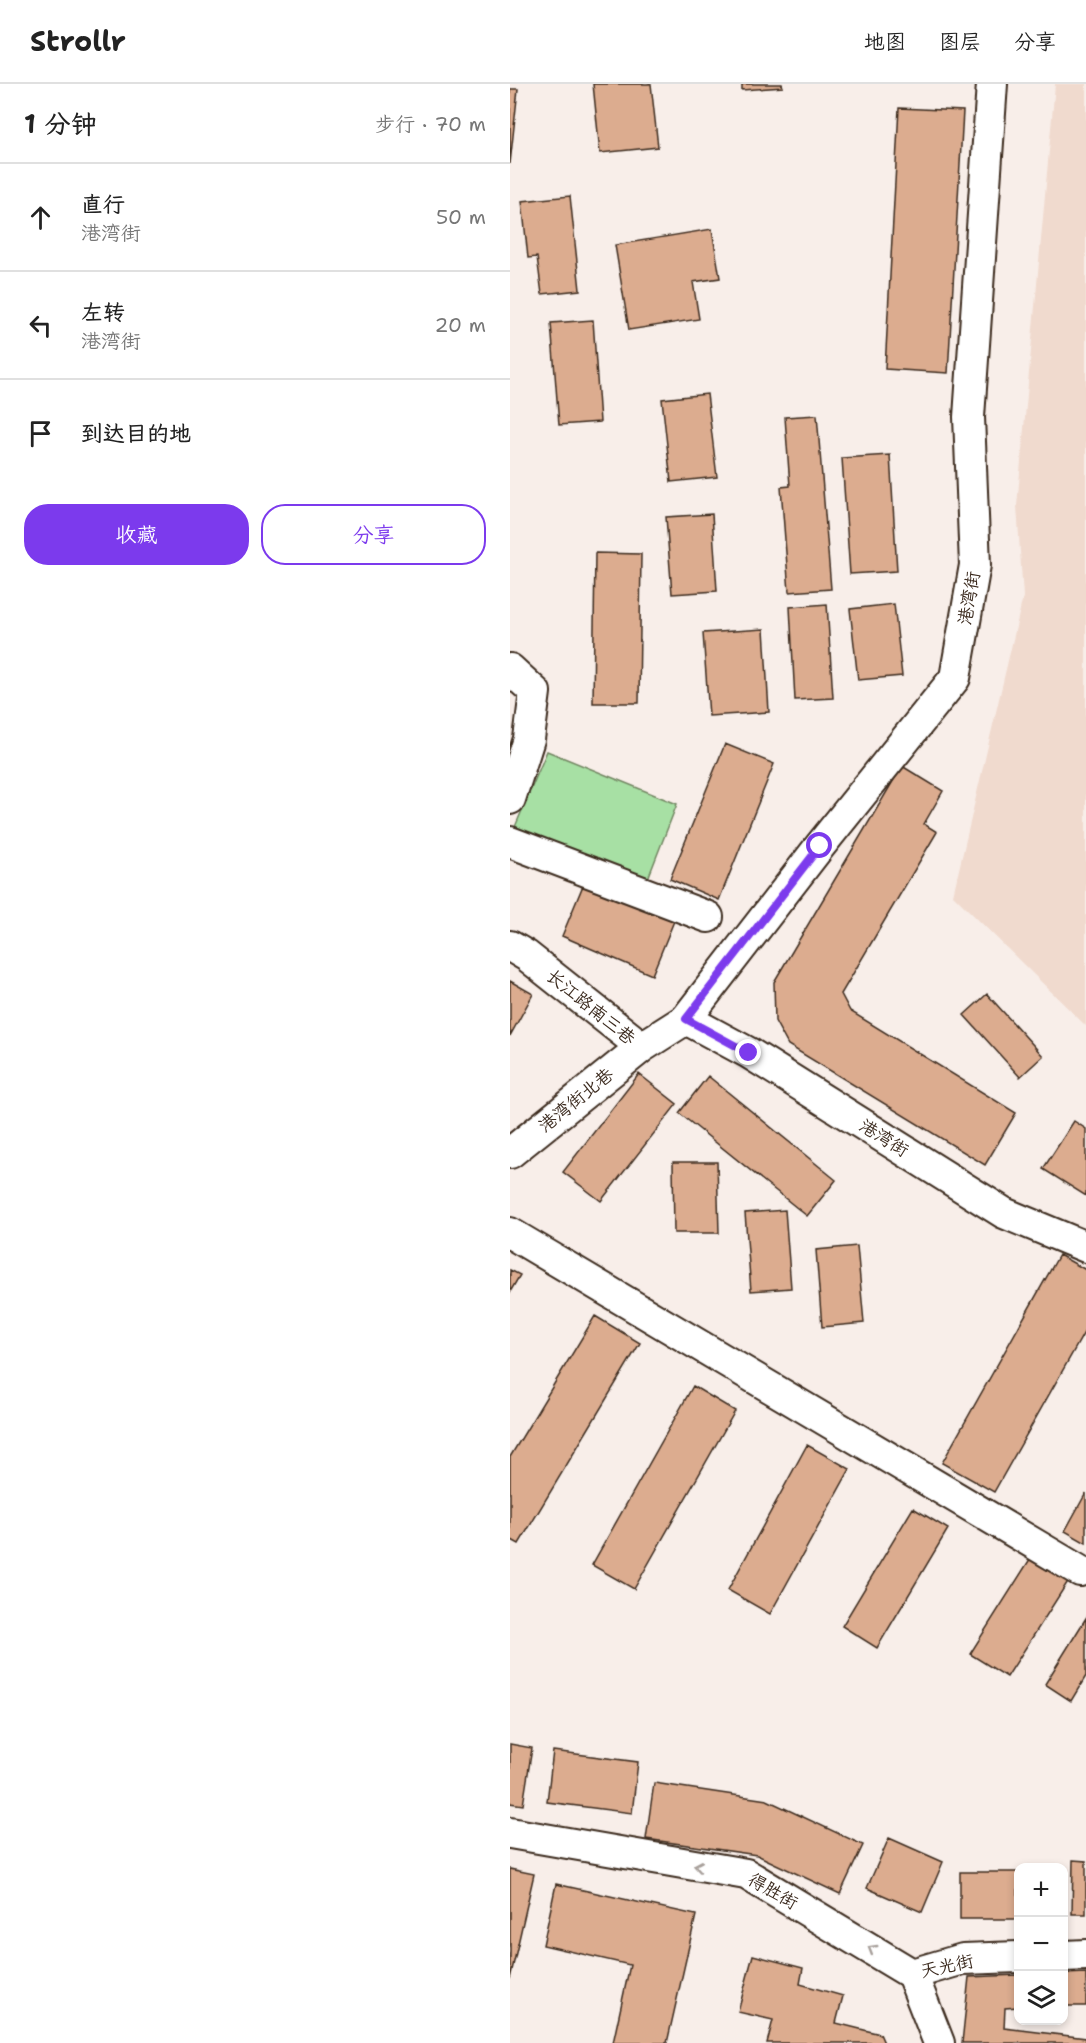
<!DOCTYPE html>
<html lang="zh">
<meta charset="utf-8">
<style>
:root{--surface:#fff;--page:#f6f6f6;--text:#222;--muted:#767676;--line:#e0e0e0;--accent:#7c3aed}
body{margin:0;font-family:"Shantell Sans","LXGW WenKai TC",sans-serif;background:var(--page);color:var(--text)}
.controls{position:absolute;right:18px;bottom:18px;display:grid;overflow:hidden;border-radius:12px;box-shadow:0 3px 9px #0003}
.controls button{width:54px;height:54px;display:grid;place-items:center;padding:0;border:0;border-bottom:2px solid var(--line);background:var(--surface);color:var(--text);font:30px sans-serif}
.stop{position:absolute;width:18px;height:18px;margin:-14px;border:4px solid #7c3aed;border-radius:50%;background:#fff}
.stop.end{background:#7c3aed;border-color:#fff;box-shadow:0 2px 6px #0008}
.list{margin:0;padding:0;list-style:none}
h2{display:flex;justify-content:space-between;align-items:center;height:78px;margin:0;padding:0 24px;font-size:26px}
h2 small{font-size:20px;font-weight:400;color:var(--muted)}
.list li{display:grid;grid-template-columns:39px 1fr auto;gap:18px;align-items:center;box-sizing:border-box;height:108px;padding:0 24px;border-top:2px solid var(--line)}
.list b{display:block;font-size:22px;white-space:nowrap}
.list p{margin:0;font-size:20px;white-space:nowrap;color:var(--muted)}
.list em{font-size:20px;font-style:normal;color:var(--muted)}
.actions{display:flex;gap:12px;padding:18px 24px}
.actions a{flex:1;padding:14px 0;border:2px solid var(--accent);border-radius:24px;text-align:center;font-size:21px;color:var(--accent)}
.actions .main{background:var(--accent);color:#fff}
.icon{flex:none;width:33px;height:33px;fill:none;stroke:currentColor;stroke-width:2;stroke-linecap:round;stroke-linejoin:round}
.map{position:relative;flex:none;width:576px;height:1959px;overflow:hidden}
header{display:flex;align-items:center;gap:36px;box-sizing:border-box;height:84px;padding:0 30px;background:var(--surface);border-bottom:2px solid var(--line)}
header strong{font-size:28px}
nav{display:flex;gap:33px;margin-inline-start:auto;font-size:21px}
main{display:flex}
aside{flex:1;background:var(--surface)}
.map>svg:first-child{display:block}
</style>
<header>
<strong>Strollr</strong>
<nav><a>地图</a><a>图层</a><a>分享</a></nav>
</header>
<main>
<aside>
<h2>1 分钟<small>步行 · 70 m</small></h2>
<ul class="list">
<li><svg class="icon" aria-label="ahead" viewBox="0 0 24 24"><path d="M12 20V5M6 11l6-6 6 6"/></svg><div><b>直行</b><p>港湾街</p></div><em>50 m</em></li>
<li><svg class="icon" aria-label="left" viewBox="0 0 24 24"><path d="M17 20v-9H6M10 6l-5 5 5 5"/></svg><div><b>左转</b><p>港湾街</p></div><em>20 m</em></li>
<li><svg class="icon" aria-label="arrive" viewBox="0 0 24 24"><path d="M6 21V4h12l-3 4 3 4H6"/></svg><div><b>到达目的地</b></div></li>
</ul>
<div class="actions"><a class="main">收藏</a><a>分享</a></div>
</aside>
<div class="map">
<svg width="576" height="1959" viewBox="0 0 576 1959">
<rect width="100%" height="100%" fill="#f8eee9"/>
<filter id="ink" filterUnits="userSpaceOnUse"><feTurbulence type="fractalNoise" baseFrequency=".0167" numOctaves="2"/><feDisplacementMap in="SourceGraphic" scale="12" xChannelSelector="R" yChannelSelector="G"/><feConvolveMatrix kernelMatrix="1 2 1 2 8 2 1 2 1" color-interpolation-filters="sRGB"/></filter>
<g filter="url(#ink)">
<path fill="#f0dace" d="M545,0H576V942L443,811L513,513L507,422Z"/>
<path fill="#a7e0a4" stroke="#718561" stroke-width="1.5" d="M37,667L167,720L137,797L5,743Z"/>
<path fill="#dcac8f" stroke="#3b2a1e" stroke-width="1.5" d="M83,0H141L148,63L90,69Z
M232,0H272L273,3L232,6Z
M0,5H8L0,80Z
M389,24L453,27L438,289L375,285Z
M60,112L70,206L32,210L27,173L18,174L12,117Z
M202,145L210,194L183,198L189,235L119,246L105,161Z
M83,236L90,338L49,341L41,239Z
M197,310L207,393L161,398L152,315Z
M307,331L321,505L279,508L271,403L280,402L275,333Z
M380,371L387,487L340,490L332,374Z
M202,430L207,507L162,510L156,433Z
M85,469L131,470L129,619H83Z
M317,520L323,614L285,616L280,523Z
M384,520L392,592L348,596L340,525Z
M254,545L259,628L199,632L193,549Z
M215,660L264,680L209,816L160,795Z
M392,682L433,707L414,740L427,748L331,910L340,927L506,1029L475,1081L278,961L265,937L264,898Z
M74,799L164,837L142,891L52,852Z
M0,897L23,910L0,952Z
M477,910L533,972L510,993L454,931Z
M129,990L167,1020L91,1117L53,1088Z
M198,992L326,1096L297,1132L169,1029Z
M564,1037L576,1045V1112L533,1085Z
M163,1078H207L209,1149H164Z
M275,1126L281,1204L241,1207L235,1129Z
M347,1162L354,1239L312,1243L306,1166Z
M549,1171L576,1186V1245L484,1408L432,1379Z
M0,1186L10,1191L0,1208Z
M85,1232L130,1259L9,1460L0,1455V1373Z
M183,1302L225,1327L124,1505L82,1481Z
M297,1361L340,1385L260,1530L218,1506Z
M576,1409V1459L555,1447Z
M403,1424L438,1445L367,1564L332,1542Z
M522,1472L559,1496L497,1593L460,1570Z
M576,1534V1592L561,1617L535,1600Z
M0,1660L22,1664L13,1721L0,1719Z
M43,1667L128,1678L122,1729L37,1718Z
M144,1699L257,1716L353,1761L330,1810L247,1771L136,1755Z
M379,1754L433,1778L412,1828L357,1804Z
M563,1776L576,1777V1830H562Z
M0,1785L24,1790L0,1895Z
M450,1788H508V1835H450Z
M46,1800L186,1831L157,1959H103L120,1881L33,1861Z
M243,1871L293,1884L290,1900L333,1912L326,1939L370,1950L374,1959H257L263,1936L228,1928Z
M576,1889V1922H554V1890Z
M508,1891V1923L495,1924L494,1944L576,1954V1959H452L459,1893Z"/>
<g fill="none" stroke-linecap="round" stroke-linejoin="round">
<g stroke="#3b2a1e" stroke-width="34">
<path id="street" d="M0,585L25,608L19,655L0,715
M0,758L198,833
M0,862L17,872L132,963
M176,935L310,762L445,594L465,481L459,333L482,0
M0,1069L132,963L176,935L239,969L494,1129L576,1163
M0,1149L570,1487
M0,1749L236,1790L402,1890L429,1959
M554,1872L576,1871
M402,1890L453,1875L508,1873"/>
</g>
<use href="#street" stroke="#fff" stroke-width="30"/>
</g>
<defs><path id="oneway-chevron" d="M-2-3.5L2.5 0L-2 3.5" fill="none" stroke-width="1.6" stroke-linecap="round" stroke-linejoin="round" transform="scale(1.5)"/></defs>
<g stroke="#a79f9a">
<use href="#oneway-chevron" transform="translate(188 1782) rotate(-170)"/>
<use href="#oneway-chevron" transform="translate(362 1865) rotate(-149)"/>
</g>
</g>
<g fill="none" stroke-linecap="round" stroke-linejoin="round" filter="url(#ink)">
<path stroke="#7c3aed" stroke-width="8" d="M239,969L176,935L310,762"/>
</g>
<g text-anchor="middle" stroke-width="6" stroke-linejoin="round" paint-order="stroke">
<g font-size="18" fill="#3b2a1e" stroke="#fff">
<text transform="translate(459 514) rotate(-80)" y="6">港湾街</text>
<text transform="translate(81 923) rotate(39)" y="6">长江路南三巷</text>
<text transform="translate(66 1016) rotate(-39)" y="6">港湾街北巷</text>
<text transform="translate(374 1054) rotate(32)" y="6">港湾街</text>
<text transform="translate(263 1807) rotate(30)" y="6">得胜街</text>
<text transform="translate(437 1882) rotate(-12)" y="6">天光街</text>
</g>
</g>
</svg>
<div class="controls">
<button>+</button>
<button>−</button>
<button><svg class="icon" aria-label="layers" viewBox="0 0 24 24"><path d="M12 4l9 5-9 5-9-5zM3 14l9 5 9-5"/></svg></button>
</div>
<div class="stop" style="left:310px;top:762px"></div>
<div class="stop end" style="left:239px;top:969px"></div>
</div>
</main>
